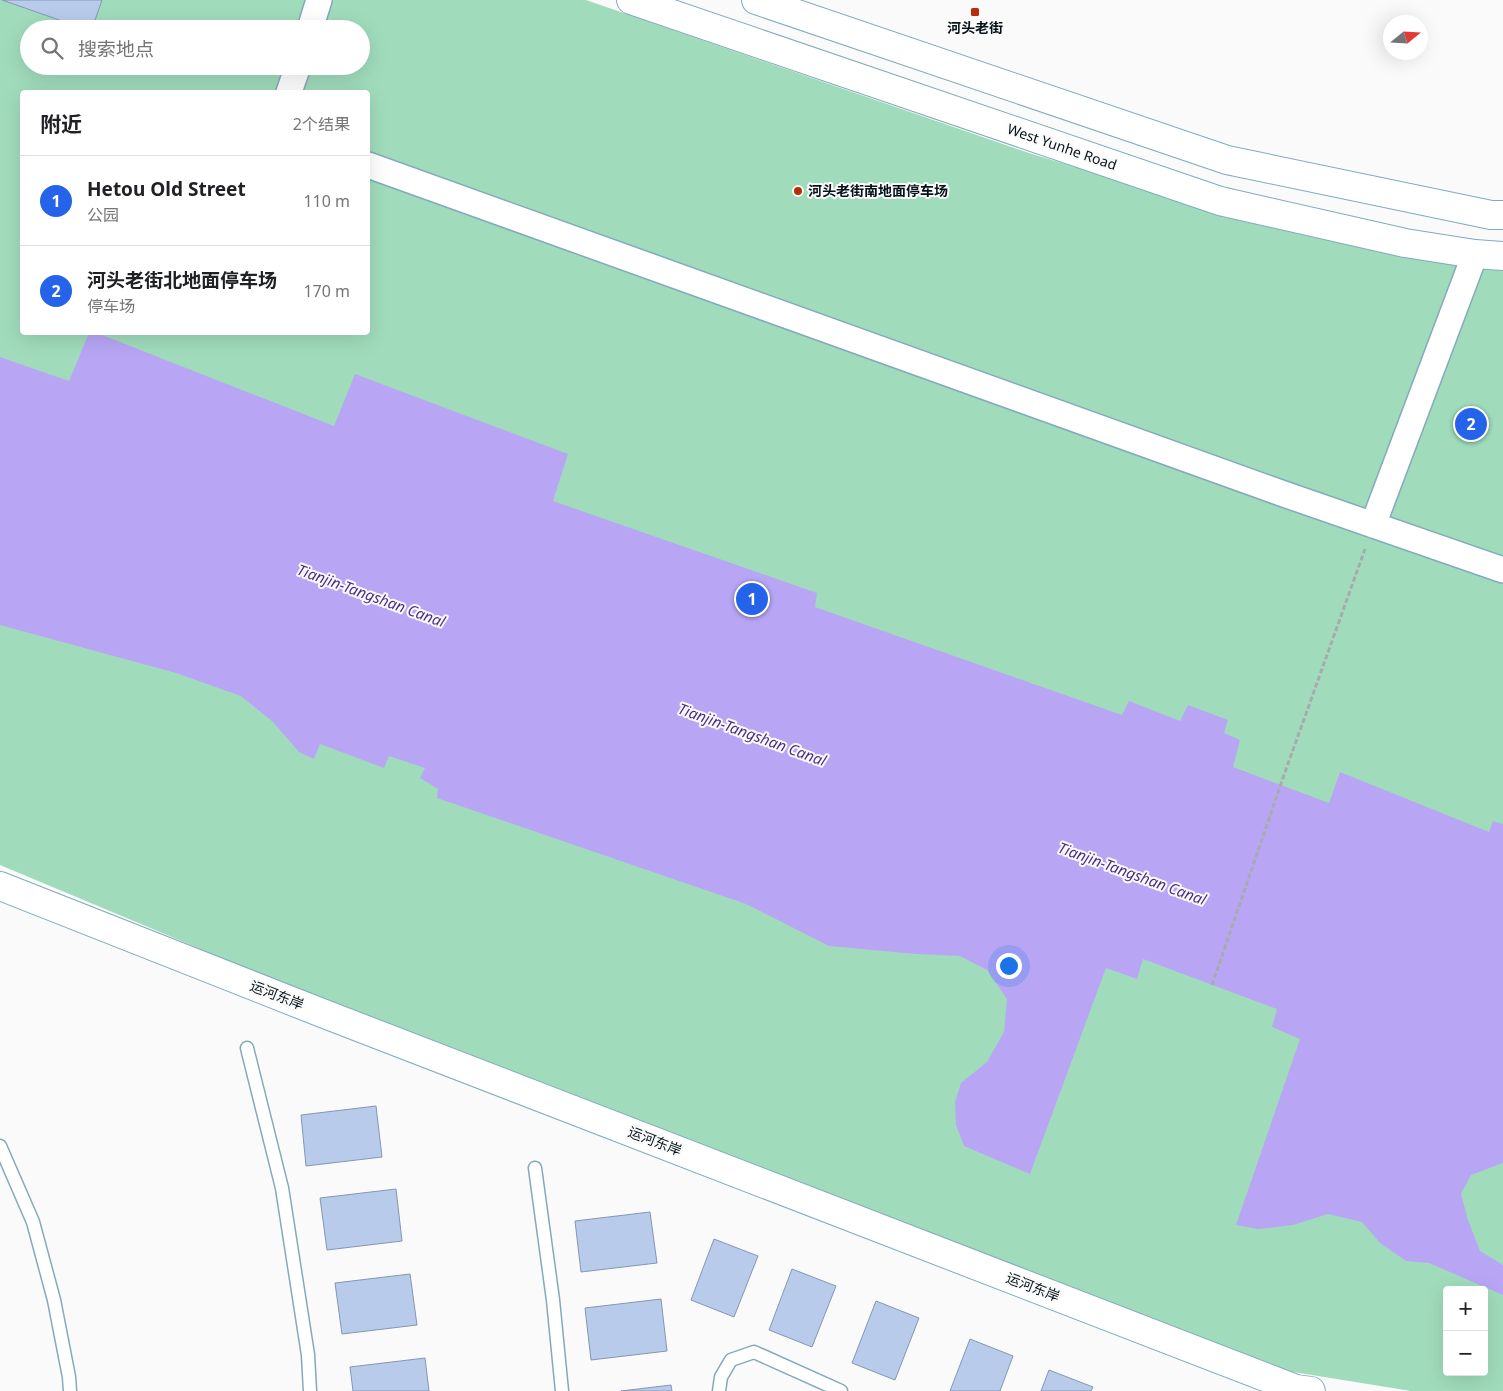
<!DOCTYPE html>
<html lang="zh">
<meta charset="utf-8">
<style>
:root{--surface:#fff;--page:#f2f2f2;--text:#202124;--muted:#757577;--line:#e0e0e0;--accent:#2563eb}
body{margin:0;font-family:"Noto Sans","Noto Sans SC",sans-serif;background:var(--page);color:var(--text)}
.controls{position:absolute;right:15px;bottom:15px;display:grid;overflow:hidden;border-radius:5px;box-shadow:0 5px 20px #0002}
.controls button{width:45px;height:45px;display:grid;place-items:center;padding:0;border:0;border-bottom:1px solid var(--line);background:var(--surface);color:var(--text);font:25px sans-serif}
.compass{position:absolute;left:1383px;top:15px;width:45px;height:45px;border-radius:50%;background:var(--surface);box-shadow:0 5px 20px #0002;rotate:72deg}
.you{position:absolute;left:1008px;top:965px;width:18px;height:18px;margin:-12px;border:4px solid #fff;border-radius:50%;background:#1a73e8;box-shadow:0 0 0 8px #1a73e833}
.badge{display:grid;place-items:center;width:32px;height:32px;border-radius:50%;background:var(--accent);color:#fff;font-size:16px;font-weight:700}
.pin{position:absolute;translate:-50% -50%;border:2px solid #fff;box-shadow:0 1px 5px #0006}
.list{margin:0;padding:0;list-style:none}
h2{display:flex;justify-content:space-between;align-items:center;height:65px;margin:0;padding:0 20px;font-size:21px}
h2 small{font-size:16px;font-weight:400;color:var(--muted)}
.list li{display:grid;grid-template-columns:32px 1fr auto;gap:15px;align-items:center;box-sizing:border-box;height:90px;padding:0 20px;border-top:1px solid var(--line)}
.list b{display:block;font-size:19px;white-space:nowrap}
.list p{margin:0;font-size:16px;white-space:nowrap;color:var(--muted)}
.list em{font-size:16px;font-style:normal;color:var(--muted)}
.icon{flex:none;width:28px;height:28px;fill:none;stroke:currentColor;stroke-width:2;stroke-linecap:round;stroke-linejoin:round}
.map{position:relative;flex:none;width:1503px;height:1391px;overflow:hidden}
.search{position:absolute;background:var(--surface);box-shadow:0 5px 20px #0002;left:20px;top:20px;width:350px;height:55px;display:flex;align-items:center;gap:12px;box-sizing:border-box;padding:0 18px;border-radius:28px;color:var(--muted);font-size:19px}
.panel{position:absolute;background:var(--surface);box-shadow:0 5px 20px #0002;left:20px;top:90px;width:350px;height:245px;border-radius:5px}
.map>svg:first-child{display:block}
</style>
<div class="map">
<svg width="1503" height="1391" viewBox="0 0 1503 1391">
<rect width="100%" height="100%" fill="#fafafa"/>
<path fill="#a0dcbc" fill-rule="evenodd" d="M0,0H586L1029,153L1255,222L1503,264V1391H1411L1281,1370L325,1001L0,865ZM29,29H361V66H29ZM22,92H368V332H22ZM1447,1290H1484V1372H1447Z"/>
<path fill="#b8a6f5" d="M89,333H97L334,426L355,374L568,454L553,501L817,593L815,607L1122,715L1129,701L1180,721L1188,705L1228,720L1224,733L1240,740L1233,767L1329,803L1340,772L1489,832L1493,821L1503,824V1163L1471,1175L1461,1194L1468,1220L1480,1251L1503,1265V1295L1429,1263L1406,1261L1380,1243L1362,1222L1328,1214L1293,1225L1258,1229L1236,1225L1300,1039L1272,1027L1277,1009L1143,959L1137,979L1106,968L1030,1174L964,1146L956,1125L955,1102L961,1083L987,1062L1004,1032L1007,999L987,970L960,956L916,954L829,946L746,904L437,798L438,789L420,778L425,768L389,756L384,768L320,744L314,759L299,752L273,722L241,696L176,673L0,625V357L69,381Z"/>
<path fill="#b8cbeb" stroke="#8496b4" d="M2,0H102L92,29H85Z
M376,1106L382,1157L306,1166L301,1115Z
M396,1189L402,1241L327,1250L320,1198Z
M650,1212L657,1263L581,1272L575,1221Z
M714,1239L758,1256L734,1317L691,1300Z
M792,1269L836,1286L812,1347L769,1330Z
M410,1274L417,1325L342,1334L335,1283Z
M661,1299L667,1351L591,1360L585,1308Z
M876,1301L919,1318L895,1380L852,1363Z
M970,1339L1013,1356L1000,1391H950Z
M425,1358L429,1391H353L350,1367Z
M1049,1370L1093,1387L1091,1391H1041Z
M671,1385L672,1391H621Z"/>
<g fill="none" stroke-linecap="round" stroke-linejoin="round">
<g stroke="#83aabc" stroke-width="15">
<path id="service" d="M247,1048L282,1188L308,1355L310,1391
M0,1146L33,1222L54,1300L69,1377L70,1391
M535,1168L553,1300L562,1391
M719,1391L721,1377L731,1360L754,1352L841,1391"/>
</g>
<g stroke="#83aabc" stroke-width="28">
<path id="minor" d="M310,29L319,0
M289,92L298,66
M368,165L1281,493L1503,570
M1373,525L1475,254"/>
</g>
<g stroke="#83aabc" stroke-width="30">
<path id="tertiary" d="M0,886L322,1013L1296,1389L1311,1391"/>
</g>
<g stroke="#83aabc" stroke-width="30">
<path id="secondary" d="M631,0L1220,201L1405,243L1475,254L1503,256
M756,0L1227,160L1491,215H1503"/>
</g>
<path stroke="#a7abad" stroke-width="3" stroke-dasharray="5 2.5" stroke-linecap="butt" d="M1212,985L1284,775L1365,549"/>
<use href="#service" stroke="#fff" stroke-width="12"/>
<use href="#minor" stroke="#fff" stroke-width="25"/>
<use href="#tertiary" stroke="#fff" stroke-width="28"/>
<use href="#secondary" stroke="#fff" stroke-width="28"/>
</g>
<g fill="#b82d09" stroke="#fafafa" stroke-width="2">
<rect x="970" y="7" width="10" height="10" rx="2.5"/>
<circle cx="798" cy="191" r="5"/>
</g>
<g text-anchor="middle" stroke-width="4" stroke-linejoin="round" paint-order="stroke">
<g font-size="14" font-weight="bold" fill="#051319" stroke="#fafafa">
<text x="975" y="33">河头老街</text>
<text x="808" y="196" text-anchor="start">河头老街南地面停车场</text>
</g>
<g font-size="14" fill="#051319" stroke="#fafafa">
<text transform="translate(1062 147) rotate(19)" y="5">West Yunhe Road</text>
<text transform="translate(277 995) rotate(21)" y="5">运河东岸</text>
<text transform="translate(655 1141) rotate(21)" y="5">运河东岸</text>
<text transform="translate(1033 1287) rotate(21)" y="5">运河东岸</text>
</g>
<g font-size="15" font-style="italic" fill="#4c2d87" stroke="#fafafa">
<text transform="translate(371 596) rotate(20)" y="5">Tianjin-Tangshan Canal</text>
<text transform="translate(752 735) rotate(20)" y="5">Tianjin-Tangshan Canal</text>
<text transform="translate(1132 874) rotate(20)" y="5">Tianjin-Tangshan Canal</text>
</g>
</g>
</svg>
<div class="controls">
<button>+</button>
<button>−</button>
</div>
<svg class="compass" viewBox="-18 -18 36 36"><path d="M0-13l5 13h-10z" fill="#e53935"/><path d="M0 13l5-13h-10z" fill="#757577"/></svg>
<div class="you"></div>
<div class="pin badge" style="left:752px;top:599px">1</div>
<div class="pin badge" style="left:1471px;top:424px">2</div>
<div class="search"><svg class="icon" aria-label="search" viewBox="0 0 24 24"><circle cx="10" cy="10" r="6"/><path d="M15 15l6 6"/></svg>搜索地点</div>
<section class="panel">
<h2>附近<small>2个结果</small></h2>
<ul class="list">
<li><span class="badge">1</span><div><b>Hetou Old Street</b><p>公园</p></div><em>110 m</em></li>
<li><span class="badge">2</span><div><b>河头老街北地面停车场</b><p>停车场</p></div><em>170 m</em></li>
</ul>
</section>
</div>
